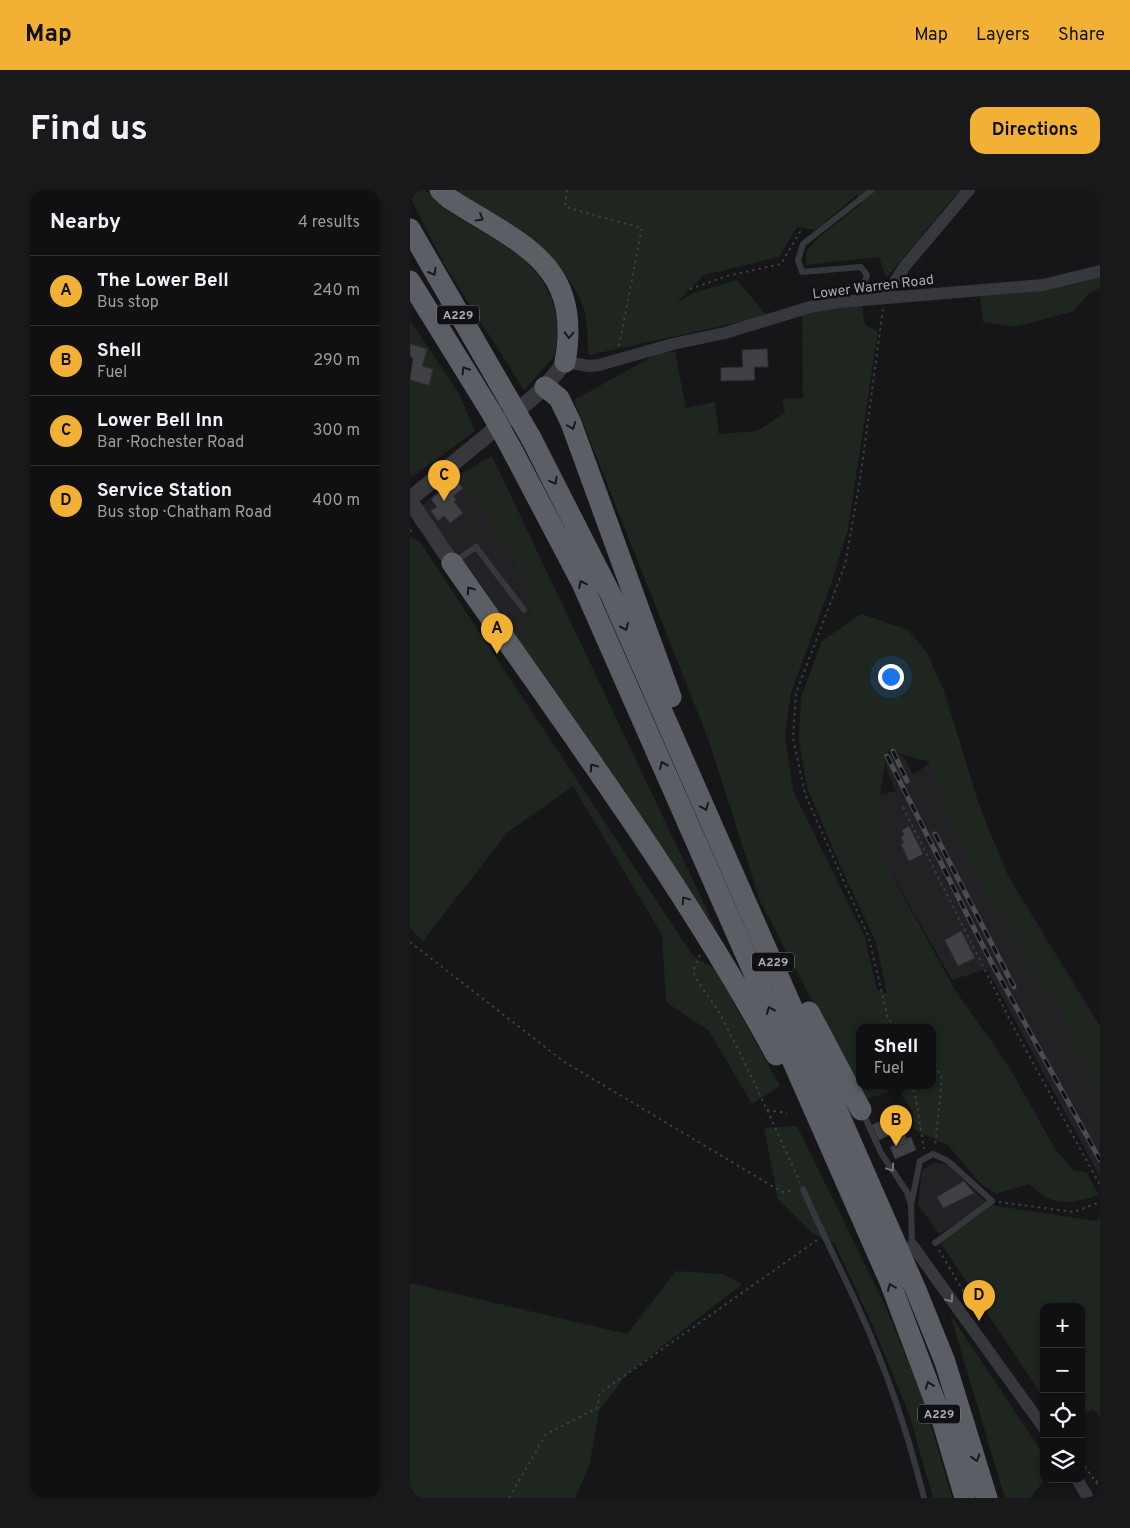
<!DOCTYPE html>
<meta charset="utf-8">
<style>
:root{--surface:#101012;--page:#19191b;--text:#f1f3f6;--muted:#9c9d9f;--line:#303032;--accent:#f2b134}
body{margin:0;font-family:Overpass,sans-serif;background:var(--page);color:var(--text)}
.controls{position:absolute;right:15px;bottom:15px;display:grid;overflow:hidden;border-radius:10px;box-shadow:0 1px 4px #0004}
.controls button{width:45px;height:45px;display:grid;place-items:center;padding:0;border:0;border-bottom:1px solid var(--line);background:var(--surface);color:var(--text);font:25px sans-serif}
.you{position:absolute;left:480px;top:486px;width:18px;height:18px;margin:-12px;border:4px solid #fff;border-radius:50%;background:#1a73e8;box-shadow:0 0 0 8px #1a73e833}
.badge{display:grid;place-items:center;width:32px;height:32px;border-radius:50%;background:var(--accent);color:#111;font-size:16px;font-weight:700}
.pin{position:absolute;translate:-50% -41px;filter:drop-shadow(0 1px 2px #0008)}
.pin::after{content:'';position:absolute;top:26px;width:18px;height:15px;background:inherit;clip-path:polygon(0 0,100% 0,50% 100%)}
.popup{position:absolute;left:446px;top:834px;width:80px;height:65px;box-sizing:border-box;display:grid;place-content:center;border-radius:10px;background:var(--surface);filter:drop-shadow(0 1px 4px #0005);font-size:16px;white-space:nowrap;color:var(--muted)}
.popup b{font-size:19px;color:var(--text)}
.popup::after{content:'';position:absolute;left:50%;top:100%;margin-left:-10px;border:10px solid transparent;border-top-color:var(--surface)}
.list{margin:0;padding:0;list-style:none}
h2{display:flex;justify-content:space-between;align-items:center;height:65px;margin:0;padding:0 20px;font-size:21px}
h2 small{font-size:16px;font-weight:400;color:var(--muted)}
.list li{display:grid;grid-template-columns:32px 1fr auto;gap:15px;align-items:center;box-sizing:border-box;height:70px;padding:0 20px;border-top:1px solid var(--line)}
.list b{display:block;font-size:19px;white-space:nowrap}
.list p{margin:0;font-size:16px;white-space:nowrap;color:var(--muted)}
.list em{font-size:16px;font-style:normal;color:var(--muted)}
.icon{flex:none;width:28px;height:28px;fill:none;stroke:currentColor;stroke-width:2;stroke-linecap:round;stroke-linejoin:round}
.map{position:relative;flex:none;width:690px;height:1308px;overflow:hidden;border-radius:15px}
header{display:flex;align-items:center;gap:30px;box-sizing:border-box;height:70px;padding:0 25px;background:var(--accent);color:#111}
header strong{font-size:24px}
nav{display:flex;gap:28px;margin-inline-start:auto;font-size:18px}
.intro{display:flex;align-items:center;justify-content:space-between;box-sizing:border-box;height:120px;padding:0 30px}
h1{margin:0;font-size:35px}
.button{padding:12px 22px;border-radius:15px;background:var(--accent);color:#111;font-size:18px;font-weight:700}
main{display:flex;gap:30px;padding:0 30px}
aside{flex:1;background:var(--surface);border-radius:15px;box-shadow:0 1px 4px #0004}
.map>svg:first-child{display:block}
</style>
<header>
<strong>Map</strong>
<nav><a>Map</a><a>Layers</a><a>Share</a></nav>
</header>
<div class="intro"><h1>Find us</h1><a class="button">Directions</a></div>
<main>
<aside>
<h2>Nearby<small>4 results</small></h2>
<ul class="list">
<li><span class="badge">A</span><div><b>The Lower Bell</b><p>Bus stop</p></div><em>240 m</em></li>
<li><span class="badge">B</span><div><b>Shell</b><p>Fuel</p></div><em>290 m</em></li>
<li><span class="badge">C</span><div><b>Lower Bell Inn</b><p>Bar · Rochester Road</p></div><em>300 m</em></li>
<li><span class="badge">D</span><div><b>Service Station</b><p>Bus stop · Chatham Road</p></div><em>400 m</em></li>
</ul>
</aside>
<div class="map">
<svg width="690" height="1308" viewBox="0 0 690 1308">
<rect width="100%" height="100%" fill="#161618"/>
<path fill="#222225" d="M47,286L80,329L124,411L108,452L11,316Z
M482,562L490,564L495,569L503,585L521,572L552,563L569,615L597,684L690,836V987L577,779L542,790L470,663V605L486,601L478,583L475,571Z
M525,972L539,976L577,1013L529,1044L508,1015L512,980Z"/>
<path fill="#1e261f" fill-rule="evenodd" d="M0,0H15L38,21L106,62L129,85L142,109L149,136L144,167L114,200L34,74L0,7Z
M44,0H550L476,88L469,67L396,75V62L407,49L451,14L447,5L405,40L387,37L369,67L294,85L266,114L283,103L327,90L357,126L179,165C177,152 178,137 175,123C162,68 88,29 44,0Z
M690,86V98L679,103L664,121L605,137L573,132L570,105Z
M451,113L455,135L468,141L438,339L421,394L381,503L375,545L383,601L455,747L467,800L477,804L466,752L433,682L397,597L389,551L391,507L412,451L451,424L498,440L517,463L534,501L569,615L597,684L656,786L690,837V910L651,824L596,735L537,623L520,572L477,560L470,605V663L545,800L598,875L644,957L663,980L677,983L689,1005C658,1014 645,1018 619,994L586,1004L570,993L538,955L504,940L503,922L488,899L454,910L350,711L299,551L164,210L249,163L265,162L276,218L305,212L309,244L347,241L375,223L372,209L393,208L392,125ZM450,837H522V895H450Z
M0,130L48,202L65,241L2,287L0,284V190L19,195L23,179L12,176L17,159L0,155Z
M82,266L307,741L108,452L124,411L80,329L47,286Z
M0,346L10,352L283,766L305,779L370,896L342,914L299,841L256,812L252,745L163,596L97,643L13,751L0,738Z
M387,936L474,1113L513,1208L542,1308H523L499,1224L463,1136L425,1054L402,1043L368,1009L354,938Z
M581,1015L685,1031L690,1027V1228L683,1219L671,1225V1117H634V1209L530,1052Z
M266,1081L313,1084L332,1094L217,1184L189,1221L179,1277L165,1308H0V1093L217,1144Z
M540,1124L634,1265L635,1289L620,1308H595Z"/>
<path fill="#404145" stroke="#303034" d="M0,154L17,159L12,176L23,179L19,195L0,190L3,168L0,167Z
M357,159L358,177H344L345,190L311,191V178L333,177L332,160Z
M46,290L53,298L43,306L46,310L44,312L53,323L40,333L34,326L28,331L21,321L27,317L21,309Z
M499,636L513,664L499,671L491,654L494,653L491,647L494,645L492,640Z
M551,741L565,768L548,776L535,750Z
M494,920L501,935L492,939L498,952L486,958L480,945L469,950L462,935Z
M501,947L506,960L485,969L480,957Z
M554,991L564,1003L533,1018L527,1007Z"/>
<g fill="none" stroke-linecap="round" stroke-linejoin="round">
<path stroke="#3d3f44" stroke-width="2" stroke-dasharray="2.5 4" stroke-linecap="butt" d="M157,0L155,17L232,38L209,156
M280,99L317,86L371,74L390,42L394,43
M473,119L450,290L435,375L386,503L383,548L395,604L459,748L478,829L487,837
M0,340L5,344
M493,617L604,838L690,995
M0,752L153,871L372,1002L385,1000
M290,765L283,781C290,799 303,810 311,826C340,881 365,937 390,993
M522,869L532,889L525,957
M499,895L505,903L514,959
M357,920L377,923
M589,1012L664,1022L690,1012
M529,1060L563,1118
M671,1271L690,1298
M686,1292L690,1289
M99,1308L136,1244L187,1218L190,1203L407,1050"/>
<path stroke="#37383d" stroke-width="6" d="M454,110L453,97L457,85L451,77L392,82L388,70L393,54L462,0
M44,372L66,357L114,420
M453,923L471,963L497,1002L501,1015L502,1055
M393,999C410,1039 430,1077 448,1117C476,1178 498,1243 514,1308
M501,1015L510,971L523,964L538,971L582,1011L525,1053"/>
<path stroke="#37383d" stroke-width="12" d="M475,107L495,76L559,0
M155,172L179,176L189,175L263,154L315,143L400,117L429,112L633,95L690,81
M502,1055L634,1238
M667,1289L678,1308"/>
<path stroke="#37383d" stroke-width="16" d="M0,309L120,210L135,197L155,172
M0,311L42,373"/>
<path stroke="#5b5e65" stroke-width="21" d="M30,0L40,9C110,54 173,73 155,172
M0,39L99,210
M0,91L81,222
M135,197L149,208L161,233L261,507
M121,248L201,405L506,1100L535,1172L577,1308
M101,258L172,393L480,1092L533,1233L555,1308
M42,373C154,534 272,692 366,865
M399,822L451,920"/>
<g stroke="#4a4c52" stroke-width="5">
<path id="rail" d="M483,561L497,591
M477,566L578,766L690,970
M525,644L604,797"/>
</g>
<use href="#rail" stroke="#111113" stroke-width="3" stroke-dasharray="9" stroke-linecap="butt"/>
<path stroke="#5b5e65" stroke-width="21" d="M99,210L121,248
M81,222L101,258"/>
</g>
<defs><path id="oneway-chevron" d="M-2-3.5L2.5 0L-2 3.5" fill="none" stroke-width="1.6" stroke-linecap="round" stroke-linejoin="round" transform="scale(1.25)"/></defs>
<g stroke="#18191b">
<use href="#oneway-chevron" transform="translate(70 28) rotate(31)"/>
<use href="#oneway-chevron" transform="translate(23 82) rotate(60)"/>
<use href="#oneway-chevron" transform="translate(159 145) rotate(92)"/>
<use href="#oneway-chevron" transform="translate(55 180) rotate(-122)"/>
<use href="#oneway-chevron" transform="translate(162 236) rotate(68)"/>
<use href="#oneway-chevron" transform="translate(144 291) rotate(62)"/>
<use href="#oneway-chevron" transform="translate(172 394) rotate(-115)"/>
<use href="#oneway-chevron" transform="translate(60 400) rotate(-125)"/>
<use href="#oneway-chevron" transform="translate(215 437) rotate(66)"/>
<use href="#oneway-chevron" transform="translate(253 575) rotate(-113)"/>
<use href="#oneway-chevron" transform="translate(183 577) rotate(-125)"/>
<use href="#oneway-chevron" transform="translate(295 617) rotate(67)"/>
<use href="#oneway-chevron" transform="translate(275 710) rotate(-124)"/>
<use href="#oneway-chevron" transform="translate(360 820) rotate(-114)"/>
<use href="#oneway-chevron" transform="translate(481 1097) rotate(-111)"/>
<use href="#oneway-chevron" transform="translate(519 1195) rotate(-110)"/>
<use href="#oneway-chevron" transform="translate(566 1268) rotate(73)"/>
</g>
<g stroke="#757881">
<use href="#oneway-chevron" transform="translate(481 978) rotate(56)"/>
<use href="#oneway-chevron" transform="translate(540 1109) rotate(54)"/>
</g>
<g text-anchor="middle" stroke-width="5" stroke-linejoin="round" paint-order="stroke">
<g fill="#111113" stroke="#7b7e86" stroke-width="1">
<rect x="27" y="115.5" width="42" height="19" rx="4"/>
<rect x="342" y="762.5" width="42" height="19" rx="4"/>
<rect x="508" y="1214.5" width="42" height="19" rx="4"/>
</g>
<g font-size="12" font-weight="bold" fill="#a8adb8">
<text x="48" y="129">A229</text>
<text x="363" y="776">A229</text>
<text x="529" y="1228">A229</text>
</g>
<g font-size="14" fill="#a8adb8" stroke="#111113">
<text transform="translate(463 96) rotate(-7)" y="5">Lower Warren Road</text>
</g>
</g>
</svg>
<div class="controls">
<button>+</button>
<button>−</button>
<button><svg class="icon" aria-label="locate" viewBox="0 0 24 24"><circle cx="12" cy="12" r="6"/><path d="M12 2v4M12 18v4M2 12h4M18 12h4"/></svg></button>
<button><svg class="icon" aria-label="layers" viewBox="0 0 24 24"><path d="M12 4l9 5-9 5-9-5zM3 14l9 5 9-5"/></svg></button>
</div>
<div class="you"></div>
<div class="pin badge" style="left:87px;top:464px">A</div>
<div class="pin badge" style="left:486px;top:956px">B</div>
<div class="popup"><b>Shell</b>Fuel</div>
<div class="pin badge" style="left:34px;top:311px">C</div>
<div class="pin badge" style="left:569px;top:1131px">D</div>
</div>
</main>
